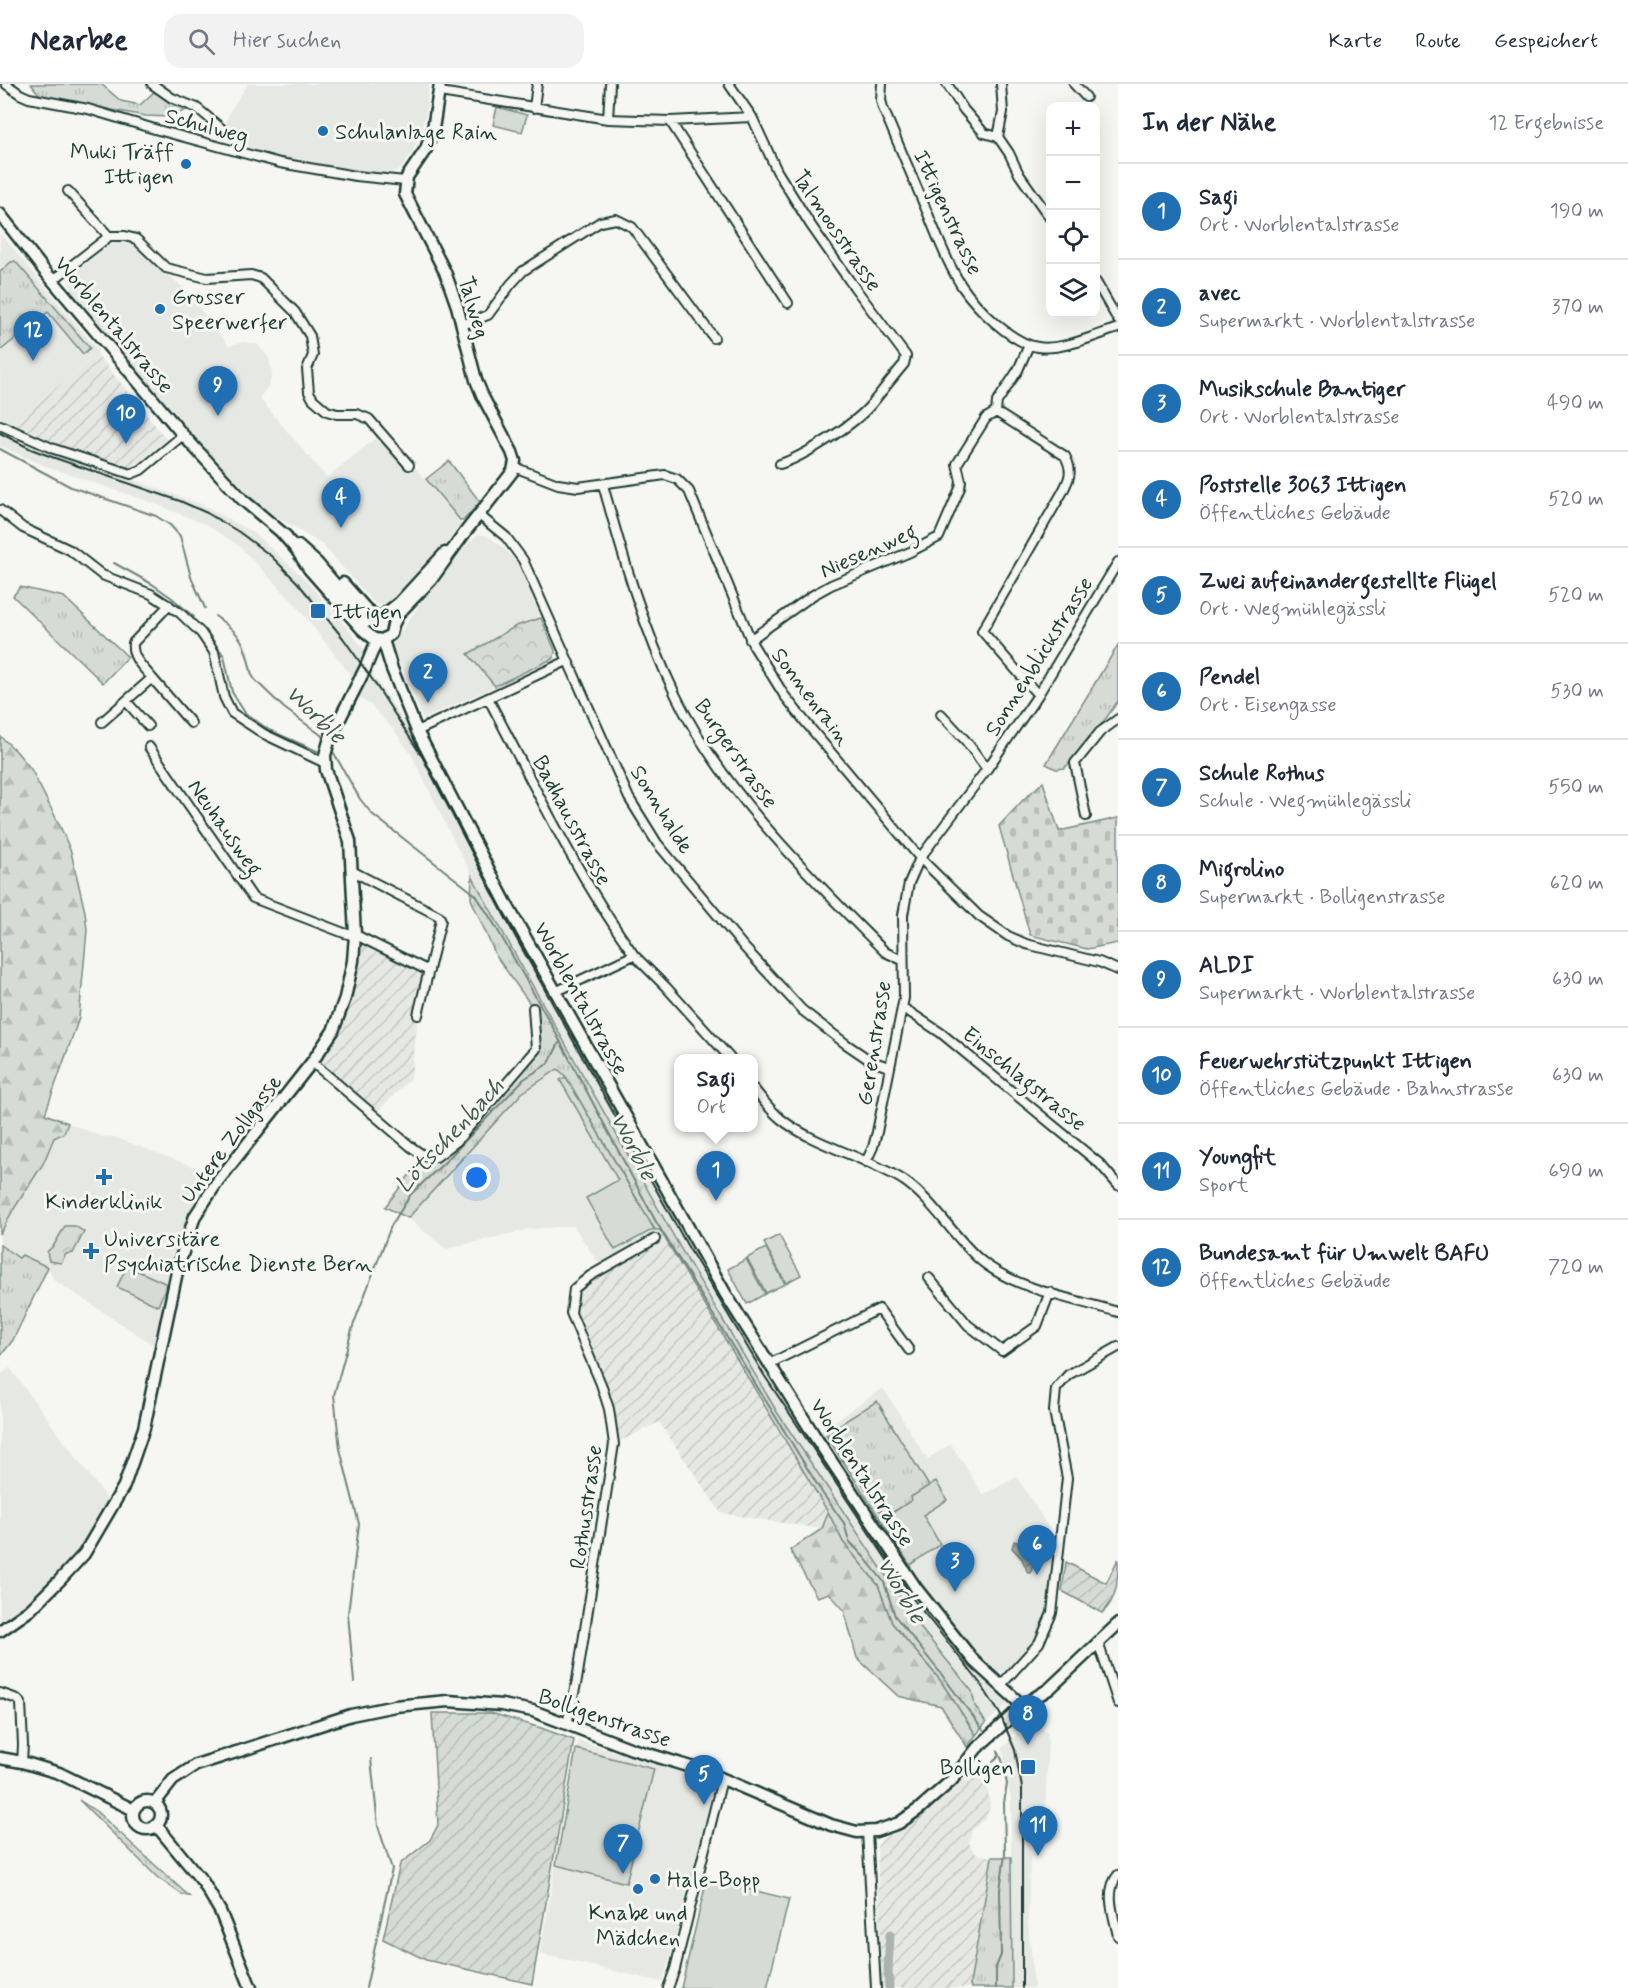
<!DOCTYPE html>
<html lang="de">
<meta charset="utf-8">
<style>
:root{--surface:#fff;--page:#f2f2f3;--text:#1f2937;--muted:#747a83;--line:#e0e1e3;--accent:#1f6fb2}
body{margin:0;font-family:Mynerve,sans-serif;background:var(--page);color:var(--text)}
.controls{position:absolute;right:18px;top:18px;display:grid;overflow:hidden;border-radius:12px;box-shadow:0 6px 24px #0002}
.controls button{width:54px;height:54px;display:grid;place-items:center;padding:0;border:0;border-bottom:2px solid var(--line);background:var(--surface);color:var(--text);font:30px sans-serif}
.you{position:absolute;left:477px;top:1094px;width:21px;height:21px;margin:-15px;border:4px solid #fff;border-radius:50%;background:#1a73e8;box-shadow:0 0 0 9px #1a73e833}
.badge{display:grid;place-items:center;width:39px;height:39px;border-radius:50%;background:var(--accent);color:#fff;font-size:20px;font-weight:700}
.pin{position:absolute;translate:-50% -50px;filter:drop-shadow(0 2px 3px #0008)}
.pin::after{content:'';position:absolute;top:32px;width:21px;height:18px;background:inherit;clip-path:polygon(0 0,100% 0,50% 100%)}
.popup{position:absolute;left:674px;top:970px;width:84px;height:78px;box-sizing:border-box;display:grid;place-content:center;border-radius:12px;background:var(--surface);filter:drop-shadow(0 2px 4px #0005);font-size:20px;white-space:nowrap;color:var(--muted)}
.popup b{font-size:22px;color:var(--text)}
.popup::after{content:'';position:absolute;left:50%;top:100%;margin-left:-12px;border:12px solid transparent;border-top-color:var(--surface)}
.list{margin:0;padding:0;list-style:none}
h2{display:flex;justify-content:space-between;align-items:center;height:78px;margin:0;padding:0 24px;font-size:26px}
h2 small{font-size:20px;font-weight:400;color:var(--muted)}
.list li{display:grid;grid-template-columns:39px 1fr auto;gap:18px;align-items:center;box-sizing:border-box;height:96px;padding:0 24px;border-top:2px solid var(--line)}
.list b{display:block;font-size:22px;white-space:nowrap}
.list p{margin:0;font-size:20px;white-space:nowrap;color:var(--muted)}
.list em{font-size:20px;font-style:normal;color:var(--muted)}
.icon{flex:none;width:33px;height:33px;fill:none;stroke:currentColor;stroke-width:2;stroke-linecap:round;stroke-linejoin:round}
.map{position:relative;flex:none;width:1118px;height:1904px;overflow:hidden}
header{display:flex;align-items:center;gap:36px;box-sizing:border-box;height:84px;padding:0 30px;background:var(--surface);border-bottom:2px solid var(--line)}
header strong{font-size:28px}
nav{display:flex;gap:33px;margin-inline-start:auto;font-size:21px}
.search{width:420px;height:54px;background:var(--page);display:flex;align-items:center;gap:15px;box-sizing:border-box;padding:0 21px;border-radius:18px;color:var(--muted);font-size:22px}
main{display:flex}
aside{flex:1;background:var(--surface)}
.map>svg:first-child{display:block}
</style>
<header>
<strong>Nearbee</strong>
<div class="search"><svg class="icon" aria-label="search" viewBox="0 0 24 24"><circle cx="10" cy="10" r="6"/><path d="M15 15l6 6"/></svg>Hier suchen</div>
<nav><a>Karte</a><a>Route</a><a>Gespeichert</a></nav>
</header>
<main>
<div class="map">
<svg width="1118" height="1904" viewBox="0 0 1118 1904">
<defs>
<pattern id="industrial-furrows" width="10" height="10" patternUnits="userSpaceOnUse" patternTransform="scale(1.5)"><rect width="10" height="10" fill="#e6e8e4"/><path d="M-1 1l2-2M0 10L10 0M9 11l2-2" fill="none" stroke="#c5c8c4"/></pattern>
<pattern id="grass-tufts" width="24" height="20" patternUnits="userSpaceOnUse" patternTransform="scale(1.5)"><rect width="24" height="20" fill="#d6dbd6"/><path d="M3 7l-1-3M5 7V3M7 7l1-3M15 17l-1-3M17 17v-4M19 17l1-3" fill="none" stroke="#b7bdb8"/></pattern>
<pattern id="forest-firs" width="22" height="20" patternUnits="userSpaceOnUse" patternTransform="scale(1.5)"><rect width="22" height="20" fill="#d6dbd6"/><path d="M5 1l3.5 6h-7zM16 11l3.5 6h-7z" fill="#b7bdb8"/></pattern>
<pattern id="cemetery-stones" width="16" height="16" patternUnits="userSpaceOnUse" patternTransform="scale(1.5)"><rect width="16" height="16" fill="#d6dbd6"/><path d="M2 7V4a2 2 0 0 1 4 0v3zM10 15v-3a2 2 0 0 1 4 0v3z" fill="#b7bdb8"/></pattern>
<pattern id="park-crowns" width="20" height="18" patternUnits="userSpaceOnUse" patternTransform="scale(1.5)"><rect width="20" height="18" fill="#d6dbd6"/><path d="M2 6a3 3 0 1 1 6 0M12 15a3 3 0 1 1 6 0" fill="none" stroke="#b7bdb8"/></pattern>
<pattern id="garden-furrows" width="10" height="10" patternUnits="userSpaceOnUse" patternTransform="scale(1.5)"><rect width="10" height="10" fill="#d6dbd6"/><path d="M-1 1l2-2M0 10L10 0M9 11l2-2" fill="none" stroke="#b7bdb8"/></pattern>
<pattern id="water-waves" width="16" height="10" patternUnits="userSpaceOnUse" patternTransform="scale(1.5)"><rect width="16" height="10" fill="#aab3ae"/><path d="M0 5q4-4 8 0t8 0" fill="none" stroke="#8a938e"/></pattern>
</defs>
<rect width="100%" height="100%" fill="#f6f6f2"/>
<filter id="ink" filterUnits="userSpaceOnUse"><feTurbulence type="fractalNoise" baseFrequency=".0167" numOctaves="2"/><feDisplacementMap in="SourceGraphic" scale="12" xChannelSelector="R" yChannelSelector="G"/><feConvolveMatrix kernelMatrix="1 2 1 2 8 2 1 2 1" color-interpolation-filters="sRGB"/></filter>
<g filter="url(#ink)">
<path fill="#e6e8e4" d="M248,0H429L426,30L418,55L411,71L400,86L385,89L351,87L299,78L235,63L224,44L230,27Z
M0,149L98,266L97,270L10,342L0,335Z
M126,156L135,159L186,207L229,262L242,258L257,260L269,274L272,290L269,301L259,314L327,394L384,347L462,439L413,501L389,521L384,522L374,519L324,462L254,418L214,376L72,207L70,194L71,191L111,160Z
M0,344L16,353L203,421L254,449L304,494L354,552L367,569L373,591L418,659L503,825L754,1267L912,1508L969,1580L1009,1619L986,1639L975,1622L972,1607L923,1547L777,1328L681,1165L521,881L459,767L411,670L393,645L372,622L353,609L358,600L296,521L238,461L207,441L156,420L45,382L7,365L0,362Z
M478,451H484L491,454L506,466L519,482L556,571L551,577L423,635L392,561L424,514L469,458Z
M558,985L566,993L655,1146L615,1170L602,1185L574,1142L530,1145L446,1165L408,1134L522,1009Z
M68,1039L103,1053H114L221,1093L195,1132L160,1265L54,1196L48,1183L13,1256L0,1273V1150L12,1128L43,1080L54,1053L64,1049Z
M10,1284L112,1422L84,1470L0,1547V1291Z
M883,1304L927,1375L951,1360L983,1411L1017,1393L1058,1459L1051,1508L1043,1539L1035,1555L1006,1588L997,1587L968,1561L918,1495L819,1348Z
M1032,1636L1048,1650L1045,1738H1031L1028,1835L1034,1904H1012L1011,1714L1004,1673L1005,1672L1001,1665Z
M578,1657L702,1694L708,1699L711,1705L712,1709L671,1871L662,1898L540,1870Z"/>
<path fill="url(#industrial-furrows)" d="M97,270L167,356L133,383L125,384L47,357L10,342Z
M355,851L429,887L418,931L411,994L374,1031L312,978L333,947Z
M655,1146H660L828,1428L822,1445L721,1429L659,1338L614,1360L609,1325L571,1229L574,1205L601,1185L615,1170Z
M977,1685L986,1696L990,1723L985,1735L972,1746L969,1758L971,1764L976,1770L992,1773L970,1900L971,1904H882L877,1763L884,1754L916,1735Z"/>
<path fill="url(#grass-tufts)" stroke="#7a8c85" stroke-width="1.5" d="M31,0H101L121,17L140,21L155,7L189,25L170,33L146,32L41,13Z
M15,177L90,264L83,270L48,228L0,267V188L11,178Z
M449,377L480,418L463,437L460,436L426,395Z
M20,503L64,513L128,573L103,599L13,512Z
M1118,561V617L1104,637L1065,684L1056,685L1046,680Z
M472,792L521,881L681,1165L777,1328L923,1547L972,1607L975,1622L986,1639L976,1651L940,1596L892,1539L878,1501L843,1458L828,1428L660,1146H655L566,993L558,985L522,1009L408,1134L385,1123L424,1072L436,1073L457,1057L536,965L533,924L496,872L471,815Z
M0,1161L19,1174L22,1171L48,1183L13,1256L0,1273Z
M877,1317L929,1402L911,1413L913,1416L885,1433L831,1346Z
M79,1716L97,1728L189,1812L183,1811L158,1794Z
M992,1773H1011L1012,1904H971L970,1900Z"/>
<path fill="url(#forest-firs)" stroke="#7a8c85" stroke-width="1.5" d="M0,652L16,667L31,685L60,742L71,768L85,828L87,846L79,934L45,1030L68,1039L64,1049L54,1054L43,1080L12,1128L0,1150Z
M828,1428L843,1458L878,1501L892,1539L940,1596L976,1651L967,1663L941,1622L898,1612L857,1574L844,1526L829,1509L817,1513L790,1466L822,1445Z"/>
<path fill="url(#cemetery-stones)" stroke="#7a8c85" stroke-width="1.5" d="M1043,698L1059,747L1118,734V859L1087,865L1030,851L999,742L1023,716Z"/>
<path fill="url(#park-crowns)" stroke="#7a8c85" stroke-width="1.5" d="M541,534L555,566L554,574L495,602L468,570L516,542Z
M65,1142H75L84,1148L73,1169L66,1170L61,1179L49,1177L47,1168L54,1161Z"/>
<path fill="url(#garden-furrows)" stroke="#7a8c85" stroke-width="1.5" d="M1118,1475C1118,1495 1118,1515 1102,1529L1062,1507L1066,1478L1106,1499Z
M432,1629H491L541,1644L574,1656L532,1900L426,1876L383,1855L400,1780L430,1756L438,1741Z"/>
<path fill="#d6dbd6" stroke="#7a8c85" stroke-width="1.5" d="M497,23L527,31L522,48L493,41Z
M566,993L654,1145L615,1166L586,1114L618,1096L560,996Z
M779,1151L801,1191L786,1199L764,1159Z
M766,1164L785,1200L766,1209L747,1174Z
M746,1175L765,1210L747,1220L728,1185Z
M127,1182L167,1200L158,1222L117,1203Z
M830,1349L889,1440L886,1433L912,1416L911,1413L936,1397L947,1416L923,1431L940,1460L910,1481L826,1351Z
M576,1665L654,1685L626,1799L556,1781Z
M707,1795L789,1815L767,1904H681Z"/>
<path fill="url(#water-waves)" stroke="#72847d" stroke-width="1.5" d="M1014,1457C1032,1460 1035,1473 1031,1489H1028L1022,1475L1012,1464Z"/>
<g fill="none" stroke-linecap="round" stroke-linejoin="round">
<path stroke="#72847d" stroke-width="2" d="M0,365L71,403L156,432L170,441L180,452L191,493L205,524
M114,479L152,500L172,514L194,533
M215,532C244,552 244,558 252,591L255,596L284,624L321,651L325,657
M206,546L224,572L232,608L245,629L269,646L317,667
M331,664L360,715L372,730L476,811L496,843L551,940L655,1136L823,1410L844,1439L849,1457L865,1474L884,1498L895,1532L942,1591L983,1646
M354,1598L348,1530L359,1440L340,1365L334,1311L353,1242L391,1142L411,1110L446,1077L524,995L549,979L559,959
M993,1677L1000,1671
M366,1904L392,1785L378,1742L371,1675
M996,1904V1883L1001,1871L1000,1806L1005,1770L1004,1719L1007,1700L1002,1676L998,1667"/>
<path stroke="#aab3ae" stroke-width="9" d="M889,1904L888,1884L890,1851"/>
<g stroke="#1f3d34" stroke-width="12">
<path id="street" d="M6,0L20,10L29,14L88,25L158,46L280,79L356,92L405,97
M152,0L172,14L197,24L221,44
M729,0L752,33L777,87L810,140L849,196L906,272L904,280C892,294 881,309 869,323C853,341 803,373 780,380
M882,0L881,16L883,24C898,60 913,95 928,130C938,154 947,179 961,201C976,223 1011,259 1038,263C1061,267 1096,251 1118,244
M947,0L964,26L984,49L998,53
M1074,0L1086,13
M440,8L608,35L670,37L752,33
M534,24L537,0
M608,35L610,0
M670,37L788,219
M998,53L1009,69L1019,90L1050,134
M998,53L1003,28L1001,0
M107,152H125L136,155L166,184L207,194L251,191L261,194L295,228L310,252L313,271L307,285L309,308L313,315L327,327L337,330H357L369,335L409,381
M53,196L107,154L106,149L68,107
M1096,198L1118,236
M462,241L488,231L511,200L523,187L600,138L616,135L632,143L714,254
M996,328L1065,372C1073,387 1070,394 1062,409L982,547L1038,611
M996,328L997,318L1018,286L1029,261
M0,341L54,365L131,390L141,386L183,351
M514,383L558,400L578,403L665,391L677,395L689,407L753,561L784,611L807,640L920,774L979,832L1008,852L1026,860L1099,878L1118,886
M603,401C623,473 643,544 676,612C722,707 811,793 885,868L902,876
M0,426L23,444L70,466L102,491L151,510L180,529L201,549L214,568L224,613L232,629L264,650L325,679
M479,431L506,453L523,476L629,714L657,759L744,863L802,926L846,960L871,977L889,983
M750,556L813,511L831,501L910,468L939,453L960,404L961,397L957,380L986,334L996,328
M152,594L191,639
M488,614C534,701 576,790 634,871
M126,617L148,642
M941,630L966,657L987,685
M102,638L152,594C144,584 131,574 133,559L169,521
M417,647L567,577
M149,663L253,814L344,849L360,853L429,887
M1086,732L1075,679L1100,648L1118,635
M352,787L439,832L441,836L418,931
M555,908L634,871L666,903L730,974
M902,923L941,949L1100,1080L1118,1101
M312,978L410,1062L424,1072L436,1073L457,1057L536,965L533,924
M754,1005C762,1015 770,1026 781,1035C813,1061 866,1073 903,1096C933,1116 952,1151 979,1175C1013,1205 1074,1215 1118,1228
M866,1078L873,1063L877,1048L904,914L903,831L909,799L920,774L987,685L1038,611L1118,478
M929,1194L968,1241L1002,1267L1037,1242L1050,1208
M769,1280L879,1225L909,1266
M1098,1558L1118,1619
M1001,1601L1039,1559L1052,1529L1067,1394L1054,1327L1056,1305L1068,1291L1118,1263
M0,1609L17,1615L21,1619L23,1661L22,1678
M567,1640L577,1596L614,1360L609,1325L601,1300L571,1229L574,1205L590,1192L655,1155
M867,1748L876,1904
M1118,1791C1104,1807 1114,1833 1118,1852
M668,1904L675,1885L722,1695"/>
</g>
<g stroke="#1f3d34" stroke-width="15">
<path id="secondary" d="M0,130L43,185L183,351L243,416L286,452
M281,448L296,465L309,485L362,545L374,555L383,556L391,550L393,541L399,529L431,496L466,447L513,387L515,377L512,368L483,313L476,296L457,222L445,188L405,110L407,93L426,65L433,45L440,0
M298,462L317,479L367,538
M343,499L366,525L373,530
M385,530L399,519L445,469
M383,556L392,585L417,647L507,821L725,1209L814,1351L916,1504L974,1577L1023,1622
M0,1547L30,1526L60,1496L84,1470L124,1402L144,1344L178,1183L195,1132L218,1097L312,978L333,947L345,914L353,877L355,851L350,757L326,686L325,671L330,654L365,585L377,556
M0,1674L22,1678L59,1689L134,1726
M133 1731a14 14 0 1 1 28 0a14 14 0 1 1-28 0Z
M155,1719L173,1696L196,1681L351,1631L395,1622L448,1617L502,1621L533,1627L632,1665L704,1687L831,1741L857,1748L876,1747L899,1739L919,1725L952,1696L977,1664L1026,1619L1049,1605L1118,1540
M156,1741L203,1798L220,1827L251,1904"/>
</g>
<use href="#street" stroke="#f6f6f2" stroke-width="8"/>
<use href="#secondary" stroke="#f6f6f2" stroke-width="10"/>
<path stroke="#1f3d34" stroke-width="2" d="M0,349L31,365L52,373L180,417L207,429L239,448L271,472L297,498L343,554L374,598L423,674L515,852L687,1161L764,1291L913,1515L980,1599L1000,1630L1015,1666L1022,1704V1904"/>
</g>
</g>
<g fill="#1f6fb2" stroke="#f6f6f2" stroke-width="2">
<circle cx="323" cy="47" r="6"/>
<circle cx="186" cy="80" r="6"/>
<circle cx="160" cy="225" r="6"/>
<rect x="310" y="519" width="16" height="16" rx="3"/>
<path d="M101 1084h6v6h6v6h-6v6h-6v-6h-6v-6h6z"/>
<path d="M88 1158h6v6h6v6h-6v6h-6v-6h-6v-6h6z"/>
<rect x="1020" y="1675" width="16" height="16" rx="3"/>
<circle cx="655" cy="1795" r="6"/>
<circle cx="638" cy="1805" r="6"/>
</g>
<g text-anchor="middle" stroke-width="6" stroke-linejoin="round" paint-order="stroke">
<g font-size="22" fill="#1f3d34" stroke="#f6f6f2">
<text transform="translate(207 41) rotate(15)" y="8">Schulweg</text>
<text transform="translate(949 128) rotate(65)" y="8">Ittigenstrasse</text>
<text transform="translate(838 146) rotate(56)" y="8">Talmoosstrasse</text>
<text transform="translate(475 223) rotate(74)" y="8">Talweg</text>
<text transform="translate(115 240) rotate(50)" y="8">Worblentalstrasse</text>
<text transform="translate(868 466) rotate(-24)" y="8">Niesenweg</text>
<text transform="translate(1038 572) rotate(-58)" y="8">Sonnenblickstrasse</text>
<text transform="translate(812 612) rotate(53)" y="8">Sonnenrain</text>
<text transform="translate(737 669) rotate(55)" y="8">Burgerstrasse</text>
<text transform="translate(663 725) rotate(58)" y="8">Sonnhalde</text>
<text transform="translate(573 736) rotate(62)" y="8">Badhausstrasse</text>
<text transform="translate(226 743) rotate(55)" y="8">Neuhausweg</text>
<text transform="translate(582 914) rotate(61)" y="8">Worblentalstrasse</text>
<text transform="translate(873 959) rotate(-81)" y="8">Gerenstrasse</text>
<text transform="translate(1025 994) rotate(39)" y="8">Einschlagstrasse</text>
<text transform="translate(230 1054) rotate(-53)" y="8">Untere Zollgasse</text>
<text transform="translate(863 1388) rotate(57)" y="8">Worblentalstrasse</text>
<text transform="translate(585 1423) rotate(-82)" y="8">Rothusstrasse</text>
<text transform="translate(605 1633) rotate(19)" y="8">Bolligenstrasse</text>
</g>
<g font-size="22" fill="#1f3d34" stroke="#f6f6f2" text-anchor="start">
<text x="335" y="55">Schulanlage Rain</text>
<text x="174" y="75" text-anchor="end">Muki Träff<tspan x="174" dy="25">Ittigen</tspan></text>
<text x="172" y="220">Grosser<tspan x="172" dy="25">Speerwerfer</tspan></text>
<text x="332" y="535">Ittigen</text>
<text x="104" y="1125" text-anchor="middle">Kinderklinik</text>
<text x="104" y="1162">Universitäre<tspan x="104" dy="25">Psychiatrische Dienste Bern</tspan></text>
<text x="1014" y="1691" text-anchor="end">Bolligen</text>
<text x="667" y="1803">Hale-Bopp</text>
<text x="638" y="1836" text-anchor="middle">Knabe und<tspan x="638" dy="25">Mädchen</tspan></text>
</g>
<g font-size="24" font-style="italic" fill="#425a52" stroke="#f6f6f2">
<text transform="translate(316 630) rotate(44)" y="8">Worble</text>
<text transform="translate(449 1051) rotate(-47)" y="8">Lötschenbach</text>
<text transform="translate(634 1062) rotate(62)" y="8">Worble</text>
<text transform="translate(902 1506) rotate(59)" y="8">Worble</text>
</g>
</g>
</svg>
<div class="controls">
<button>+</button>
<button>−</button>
<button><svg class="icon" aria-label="locate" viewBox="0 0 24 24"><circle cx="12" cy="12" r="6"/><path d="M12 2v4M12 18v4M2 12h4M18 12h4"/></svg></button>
<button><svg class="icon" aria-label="layers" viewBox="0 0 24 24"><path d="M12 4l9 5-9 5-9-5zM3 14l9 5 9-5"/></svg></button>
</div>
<div class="you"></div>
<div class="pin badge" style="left:716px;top:1117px">1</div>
<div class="popup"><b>Sagi</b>Ort</div>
<div class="pin badge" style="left:428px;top:619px">2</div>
<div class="pin badge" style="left:955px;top:1508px">3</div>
<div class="pin badge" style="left:341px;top:444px">4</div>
<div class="pin badge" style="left:704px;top:1721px">5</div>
<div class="pin badge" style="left:1037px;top:1491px">6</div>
<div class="pin badge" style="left:623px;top:1790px">7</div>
<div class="pin badge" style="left:1028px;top:1661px">8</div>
<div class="pin badge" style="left:218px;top:332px">9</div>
<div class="pin badge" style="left:126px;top:360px">10</div>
<div class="pin badge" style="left:1038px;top:1772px">11</div>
<div class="pin badge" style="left:33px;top:277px">12</div>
</div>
<aside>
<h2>In der Nähe<small>12 Ergebnisse</small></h2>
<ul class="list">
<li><span class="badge">1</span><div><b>Sagi</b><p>Ort · Worblentalstrasse</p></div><em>190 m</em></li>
<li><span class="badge">2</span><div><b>avec</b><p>Supermarkt · Worblentalstrasse</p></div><em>370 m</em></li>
<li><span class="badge">3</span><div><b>Musikschule Bantiger</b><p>Ort · Worblentalstrasse</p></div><em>490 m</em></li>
<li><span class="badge">4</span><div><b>Poststelle 3063 Ittigen</b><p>Öffentliches Gebäude</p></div><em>520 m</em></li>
<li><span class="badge">5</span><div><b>Zwei aufeinandergestellte Flügel</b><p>Ort · Wegmühlegässli</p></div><em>520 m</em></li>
<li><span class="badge">6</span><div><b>Pendel</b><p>Ort · Eisengasse</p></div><em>530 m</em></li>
<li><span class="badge">7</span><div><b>Schule Rothus</b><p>Schule · Wegmühlegässli</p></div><em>550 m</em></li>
<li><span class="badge">8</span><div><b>Migrolino</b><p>Supermarkt · Bolligenstrasse</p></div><em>620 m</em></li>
<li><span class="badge">9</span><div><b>ALDI</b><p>Supermarkt · Worblentalstrasse</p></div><em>630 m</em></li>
<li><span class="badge">10</span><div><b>Feuerwehrstützpunkt Ittigen</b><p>Öffentliches Gebäude · Bahnstrasse</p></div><em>630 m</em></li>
<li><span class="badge">11</span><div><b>Youngfit</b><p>Sport</p></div><em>690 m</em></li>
<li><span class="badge">12</span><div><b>Bundesamt für Umwelt BAFU</b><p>Öffentliches Gebäude</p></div><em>720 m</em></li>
</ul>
</aside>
</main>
